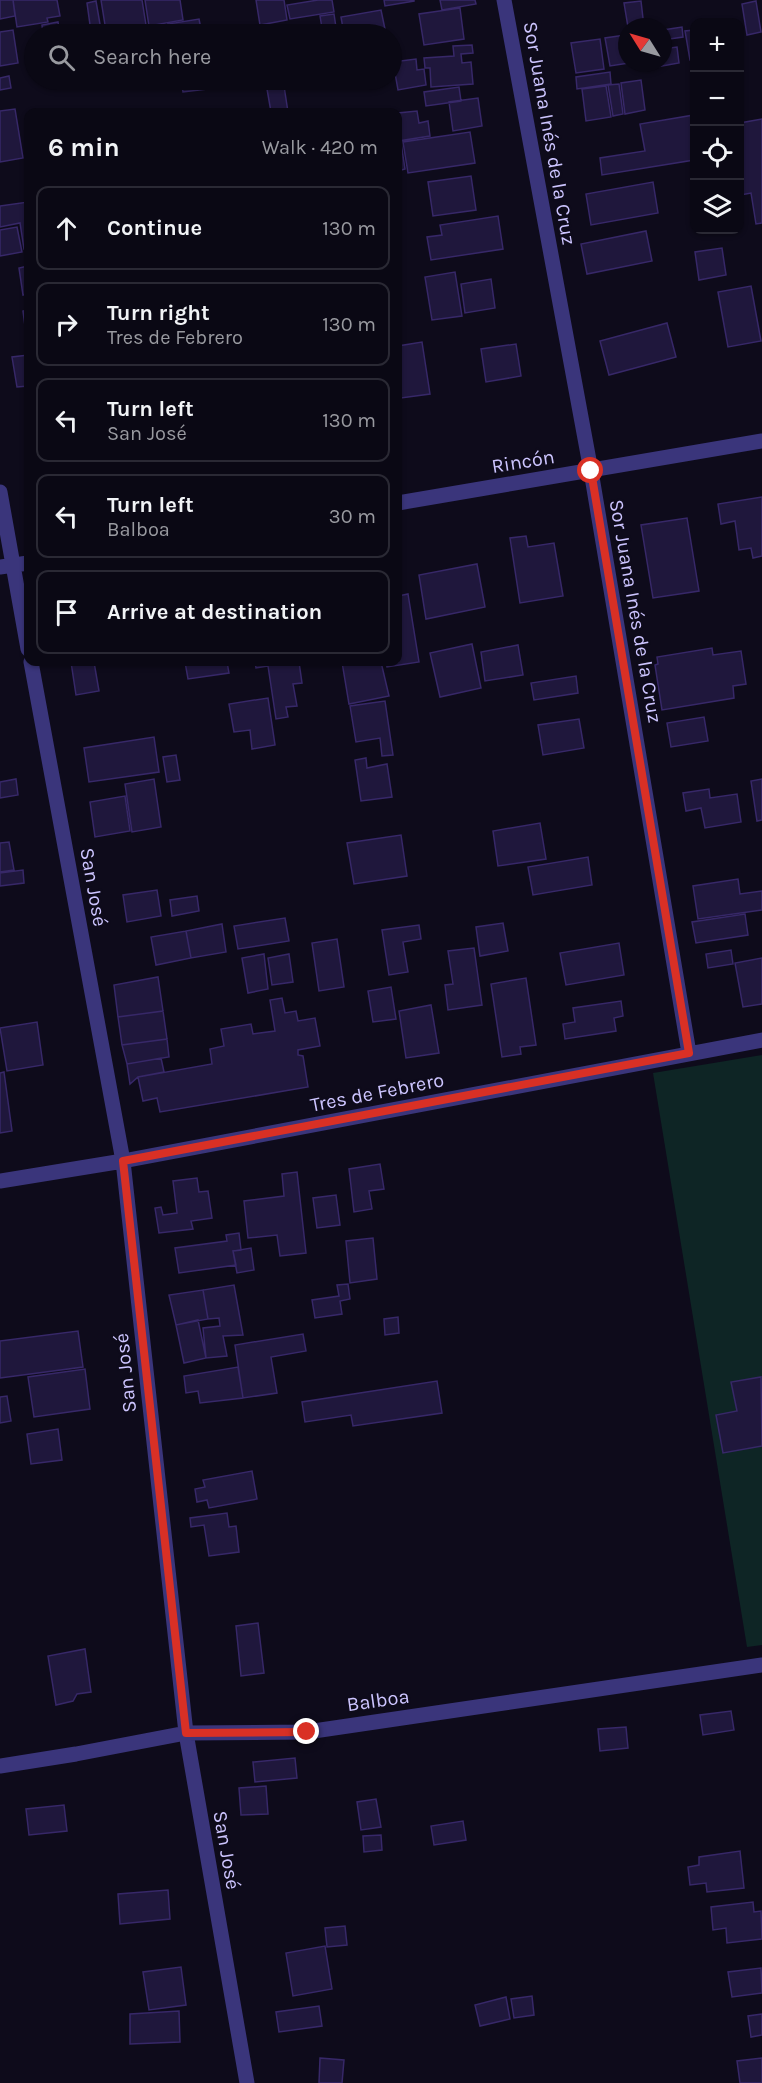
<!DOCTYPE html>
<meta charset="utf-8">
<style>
:root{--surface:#0a0814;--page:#181622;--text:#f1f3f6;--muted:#999aa0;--line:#2a2934}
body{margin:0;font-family:Karla,sans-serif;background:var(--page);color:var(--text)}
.controls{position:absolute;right:18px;top:18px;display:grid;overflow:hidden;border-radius:12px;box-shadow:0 2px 4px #0004}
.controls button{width:54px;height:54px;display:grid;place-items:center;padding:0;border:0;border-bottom:2px solid var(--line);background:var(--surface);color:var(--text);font:30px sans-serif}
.compass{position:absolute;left:618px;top:18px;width:54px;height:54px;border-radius:50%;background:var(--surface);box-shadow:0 2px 4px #0004;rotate:307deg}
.stop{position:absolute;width:18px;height:18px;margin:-14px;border:4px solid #d93025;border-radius:50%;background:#fff}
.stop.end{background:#d93025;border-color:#fff;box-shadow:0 2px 6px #0008}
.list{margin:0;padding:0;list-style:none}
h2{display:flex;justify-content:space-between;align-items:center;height:78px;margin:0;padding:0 24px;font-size:26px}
h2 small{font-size:20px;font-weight:400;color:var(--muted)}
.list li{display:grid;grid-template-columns:39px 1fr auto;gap:18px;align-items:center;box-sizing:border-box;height:84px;margin:0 12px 12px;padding:0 12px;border:2px solid var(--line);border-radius:12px}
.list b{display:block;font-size:22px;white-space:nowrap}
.list p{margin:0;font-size:20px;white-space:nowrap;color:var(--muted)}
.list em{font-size:20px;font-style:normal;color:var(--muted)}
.icon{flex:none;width:33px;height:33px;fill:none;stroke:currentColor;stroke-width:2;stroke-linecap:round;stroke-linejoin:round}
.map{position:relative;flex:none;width:762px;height:2083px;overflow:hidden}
.search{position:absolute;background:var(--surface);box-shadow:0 2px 4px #0004;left:24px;top:24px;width:378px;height:66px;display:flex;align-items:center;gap:15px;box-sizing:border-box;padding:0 21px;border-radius:33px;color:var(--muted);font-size:22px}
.panel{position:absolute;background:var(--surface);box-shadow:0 2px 4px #0004;left:24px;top:108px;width:378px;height:558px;border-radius:12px}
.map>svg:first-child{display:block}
</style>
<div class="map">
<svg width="762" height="2083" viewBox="0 0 762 2083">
<rect width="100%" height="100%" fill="#0e0b1b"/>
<path fill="#0e2525" d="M762,1055V1645L747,1647L653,1073Z"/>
<path fill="#1f173c" stroke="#372868" stroke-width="1.5" d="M0,0H13L15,16L0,19Z
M13,0H57L60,16L47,18L48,22L17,27Z
M101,0H142L146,25L106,31Z
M145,0H180L183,20L149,26Z
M256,0H284L287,20L260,25Z
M318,0H332L334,12L290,19L287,5Z
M384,0H414V1L385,6Z
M440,0H475L476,4L442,10Z
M96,1L101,30L91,32L87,3Z
M641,1L644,27H628L624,3Z
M756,1L761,32L747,35L742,4Z
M460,8L464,39L424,45L419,14Z
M381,10L386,34H344L341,17Z
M334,14L337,34H323L320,16Z
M199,19L202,34H170L168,24Z
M58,22L60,34H43L42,25Z
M289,27L291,34H264V32Z
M682,27L683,37L663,40V30Z
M13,30L18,63L0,66V32Z
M694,30V60H690L685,31Z
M625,35L627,63H629L610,66L605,38Z
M600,39L604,69L576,73L571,43Z
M472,45L473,53L461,54L462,63L471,62L473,84L431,87L430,68H425L424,58L454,56L453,46Z
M677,47L679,63L656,67V63H663V49Z
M416,59L417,70L424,69L426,85L398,90L393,62Z
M610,72L611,84L577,89L576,77Z
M9,76L11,88L0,90V78Z
M181,80H205L207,89L183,92Z
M641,80L645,110L625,114L621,83Z
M619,84L623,114L613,116L608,85Z
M284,86L288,112H271L267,89Z
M606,86L611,117L586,121L582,89Z
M459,87L461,101L426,106L424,92Z
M478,98L482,126L453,131L449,102Z
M15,109L23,158L0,162V111Z
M417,111L419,123L428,121L430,136L398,141V124L400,123L398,113Z
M694,115V160L602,175L600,158L645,151L640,124Z
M762,119V223L756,224L751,193L740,195V123Z
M470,132L475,163L408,173L403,142Z
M398,143H401L405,169L398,171Z
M471,176L476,210L433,216L428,182Z
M653,182L658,213L591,225L586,194Z
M28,202V249H24L20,223L0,227V206Z
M498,216L503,249L431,260L427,237L442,235L440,225Z
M17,227L22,252L0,256V230Z
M646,231L652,261L587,274L581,244Z
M722,248L726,275L699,280L695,252Z
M28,266V294L23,295L19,268Z
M455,272L462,316L432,320L425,277Z
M491,279L495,308L465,313L461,284Z
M751,286L761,341L728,347L718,292Z
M28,310V341H27L23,311Z
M667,323L676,357L609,375L600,341Z
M422,342L430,394L401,398L398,376V346Z
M516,344L521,376L486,382L481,349Z
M28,355V386L17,387L12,357Z
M762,497V556L753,558L751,548L739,550L735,521L721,524L718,504Z
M687,518L699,591L653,598L641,525Z
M526,536L528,547L554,543L563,596L520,603L510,538Z
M477,564L485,607L426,619L419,575Z
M408,594L419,662L387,667L386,662H398V596Z
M472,644L481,688L440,697L430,653Z
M518,645L523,675L485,681L481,652Z
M712,648L713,655L741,651L746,684L733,686L734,698L662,710L655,665L658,664L657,657Z
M71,662H94L99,691L76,695Z
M185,662H227L229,673L188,679Z
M255,662H299L302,683L293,684L297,706L286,707L288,717L276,719L268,666L256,668Z
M342,662H381L389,696L349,704Z
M576,676L578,693L534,700L531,683Z
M268,698L275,745L252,749L250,730L234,732L229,704Z
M385,701L393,755L382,756L380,738L356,742L350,706Z
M704,717L708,741L671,747L667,723Z
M579,719L584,748L543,755L538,725Z
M154,737L159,772L89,782L84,748Z
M176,755L180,780L167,782L163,757Z
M366,758L367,768L387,764L392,797L361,801L355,760Z
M16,779L18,795L0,798V782Z
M154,779L161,827L132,832L125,784Z
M762,779V820L757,821L751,781Z
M709,789L710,798L737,794L741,822L705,828L701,808L686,811L683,793Z
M125,796L130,831L95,837L90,802Z
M540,823L546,859L498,866L493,831Z
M401,835L407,876L354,884L347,843Z
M9,842L14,870L0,872V843Z
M588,857L592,885L533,895L528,867Z
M23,870L24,883L0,886V873Z
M738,879L740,894L762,891V910L698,919L693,886Z
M157,890L161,916L127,922L123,895Z
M197,896L199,911L172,916L170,900Z
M745,914L748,935L696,943L692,922Z
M285,918L289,941L238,949L234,926Z
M503,923L508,951L480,956L476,927Z
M222,924L226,952L191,958L186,931Z
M419,925L421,939L403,942L408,972L389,975L382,930Z
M186,931L191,958L156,965L151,937Z
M337,939L344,987L319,991L312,943Z
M619,943L624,975L566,985L560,953Z
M474,948L482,1005L448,1010L445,985L453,984L448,951Z
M731,950L733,964L708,968L706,954Z
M264,954L268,989L248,993L242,958Z
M289,954L293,982L272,985L268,958Z
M762,958V1004L743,1007L735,963Z
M158,977L163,1011L118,1017L114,985Z
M526,978L536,1045L520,1047L521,1054L502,1057L491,984Z
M391,987L396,1019L373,1022L368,991Z
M282,998L285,1013L296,1011L298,1021L315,1018L320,1046L298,1050V1055L303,1056L308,1087L160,1112L157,1098L143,1101L138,1077L212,1064L210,1049L224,1046L221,1029L251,1024L253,1034L275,1031L270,1000Z
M621,1001L623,1016L614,1018L616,1031L565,1039L563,1024L575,1022L573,1008Z
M431,1005L439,1053L406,1058L399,1011Z
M163,1011L167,1039L122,1045L118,1017Z
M37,1022L43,1065L7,1071L0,1028Z
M167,1039L169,1057L127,1064L122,1045Z
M161,1058L164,1072L138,1077L130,1084L127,1064Z
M4,1072L12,1131L0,1133V1073Z
M380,1164L384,1189L369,1191L372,1209L354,1212L349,1169Z
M297,1172L306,1253L280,1256L277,1235L248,1238L244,1201L284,1196L282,1174Z
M197,1178L199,1192L208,1191L212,1218L191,1221L193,1229L159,1233L155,1208L161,1207L163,1215L177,1213L173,1181Z
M336,1195L340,1225L317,1228L313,1198Z
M239,1233L241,1250L233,1251L236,1265L179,1273L175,1248L227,1241L226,1235Z
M373,1238L377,1279L350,1283L346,1241Z
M251,1248L254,1270L237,1273L233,1251Z
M348,1284L350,1299L340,1301L342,1314L315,1318L312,1300L339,1296L337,1285Z
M234,1285L243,1335L223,1336L227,1356L206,1358L203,1328L220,1326L219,1318L208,1319L203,1290Z
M203,1290L208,1319L176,1325L169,1295Z
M398,1317L399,1333L385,1335L384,1319Z
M198,1320L206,1358L184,1363L176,1325Z
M78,1331L83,1367L0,1378V1341Z
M303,1334L306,1351L271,1357L277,1393L243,1398L235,1345Z
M238,1367L243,1398L200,1403L198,1391L186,1393L184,1376Z
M85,1369L90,1409L34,1417L28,1377Z
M761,1377L762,1446L723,1453L716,1415L737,1411L731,1382Z
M437,1381L442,1413L353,1426L351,1415L305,1422L302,1402Z
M7,1396L11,1421L0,1423V1397Z
M58,1429L62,1460L31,1464L27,1434Z
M252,1471L257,1499L209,1508L207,1500L197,1502L195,1489L205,1487L203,1480Z
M227,1513L229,1527L236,1526L239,1552L209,1556L204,1525L191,1527L190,1518Z
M258,1623L264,1673L241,1676L236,1626Z
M85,1649L91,1692L77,1694L73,1701L56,1705L48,1656Z
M731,1711L734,1730L703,1735L700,1715Z
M626,1727L628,1748L600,1751L598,1729Z
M295,1758L297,1778L255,1782L253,1762Z
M266,1786L268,1814L241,1815L239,1788Z
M376,1799L381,1827L361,1830L357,1802Z
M64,1805L67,1831L29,1835L26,1809Z
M463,1821L466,1840L434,1845L431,1826Z
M381,1835L382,1850L364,1852L363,1836Z
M740,1851L744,1888L707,1892L706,1883L690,1885L688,1867L699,1865V1857Z
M168,1890L170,1919L120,1924L118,1894Z
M753,1902L754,1912L761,1911L762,1939L727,1943L726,1928L713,1930L711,1907Z
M345,1926L347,1945L327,1947L325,1928Z
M325,1946L332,1989L293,1996L286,1953Z
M181,1967L186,2005L149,2010L143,1972Z
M761,1968L762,1993L732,1997L728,1972Z
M532,1996L534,2015L514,2018L511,1999Z
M506,1997L510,2019L480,2026L475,2005Z
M319,2006L322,2026L279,2032L276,2012Z
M179,2011L180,2042L130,2044V2014Z
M762,2014V2035L751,2037L748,2016Z
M320,2058L344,2060L342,2083H319Z
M762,2058V2083H740L737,2061Z"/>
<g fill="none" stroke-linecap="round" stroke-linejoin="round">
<path stroke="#3a357b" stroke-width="15" d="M504,0L591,471L689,1053
M0,492L28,649
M398,503L762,441
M0,567L28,563
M31,662L123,1161L186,1733L247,2083
M0,1181L123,1161L762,1040
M0,1766L76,1754L186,1733L307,1732L762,1665"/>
</g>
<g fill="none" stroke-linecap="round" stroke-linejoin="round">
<path stroke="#d93025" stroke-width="8" d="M307,1732L186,1733L123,1161L689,1053L591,471"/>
</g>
<g text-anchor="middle" stroke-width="4.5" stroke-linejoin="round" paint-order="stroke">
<g font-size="20" fill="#cdc5ff" stroke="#0e0b1b">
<text transform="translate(550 133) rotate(80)" y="7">Sor Juana Inés de la Cruz</text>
<text transform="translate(523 461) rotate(-9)" y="7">Rincón</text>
<text transform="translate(636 611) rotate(80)" y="7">Sor Juana Inés de la Cruz</text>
<text transform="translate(94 887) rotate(80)" y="7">San José</text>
<text transform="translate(377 1092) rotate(-11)" y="7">Tres de Febrero</text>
<text transform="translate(125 1373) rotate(-96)" y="7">San José</text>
<text transform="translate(378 1700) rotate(-8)" y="7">Balboa</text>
<text transform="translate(227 1850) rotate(80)" y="7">San José</text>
</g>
</g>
</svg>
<div class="controls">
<button>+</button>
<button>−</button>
<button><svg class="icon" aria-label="locate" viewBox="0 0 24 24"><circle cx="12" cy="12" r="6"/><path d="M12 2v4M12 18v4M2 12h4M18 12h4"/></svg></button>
<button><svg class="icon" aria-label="layers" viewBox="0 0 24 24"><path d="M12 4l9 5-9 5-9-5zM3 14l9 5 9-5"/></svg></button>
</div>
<svg class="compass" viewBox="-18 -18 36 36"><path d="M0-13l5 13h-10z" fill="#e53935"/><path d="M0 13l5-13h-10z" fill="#999aa0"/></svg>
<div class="stop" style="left:591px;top:471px"></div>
<div class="stop end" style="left:307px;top:1732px"></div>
<div class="search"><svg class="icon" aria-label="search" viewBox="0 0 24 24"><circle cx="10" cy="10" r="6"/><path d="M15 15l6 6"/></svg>Search here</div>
<section class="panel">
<h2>6 min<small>Walk · 420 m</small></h2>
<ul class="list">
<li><svg class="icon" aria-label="ahead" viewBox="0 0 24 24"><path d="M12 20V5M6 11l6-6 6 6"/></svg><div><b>Continue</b></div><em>130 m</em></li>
<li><svg class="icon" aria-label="right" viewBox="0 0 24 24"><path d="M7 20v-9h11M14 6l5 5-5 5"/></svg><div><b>Turn right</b><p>Tres de Febrero</p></div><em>130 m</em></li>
<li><svg class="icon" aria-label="left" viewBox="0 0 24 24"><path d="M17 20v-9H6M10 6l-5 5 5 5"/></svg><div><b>Turn left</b><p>San José</p></div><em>130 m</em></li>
<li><svg class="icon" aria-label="left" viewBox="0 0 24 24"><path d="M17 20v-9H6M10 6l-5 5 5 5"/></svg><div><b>Turn left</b><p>Balboa</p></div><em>30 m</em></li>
<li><svg class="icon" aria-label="arrive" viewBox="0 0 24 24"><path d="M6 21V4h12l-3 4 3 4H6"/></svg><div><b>Arrive at destination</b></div></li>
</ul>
</section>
</div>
